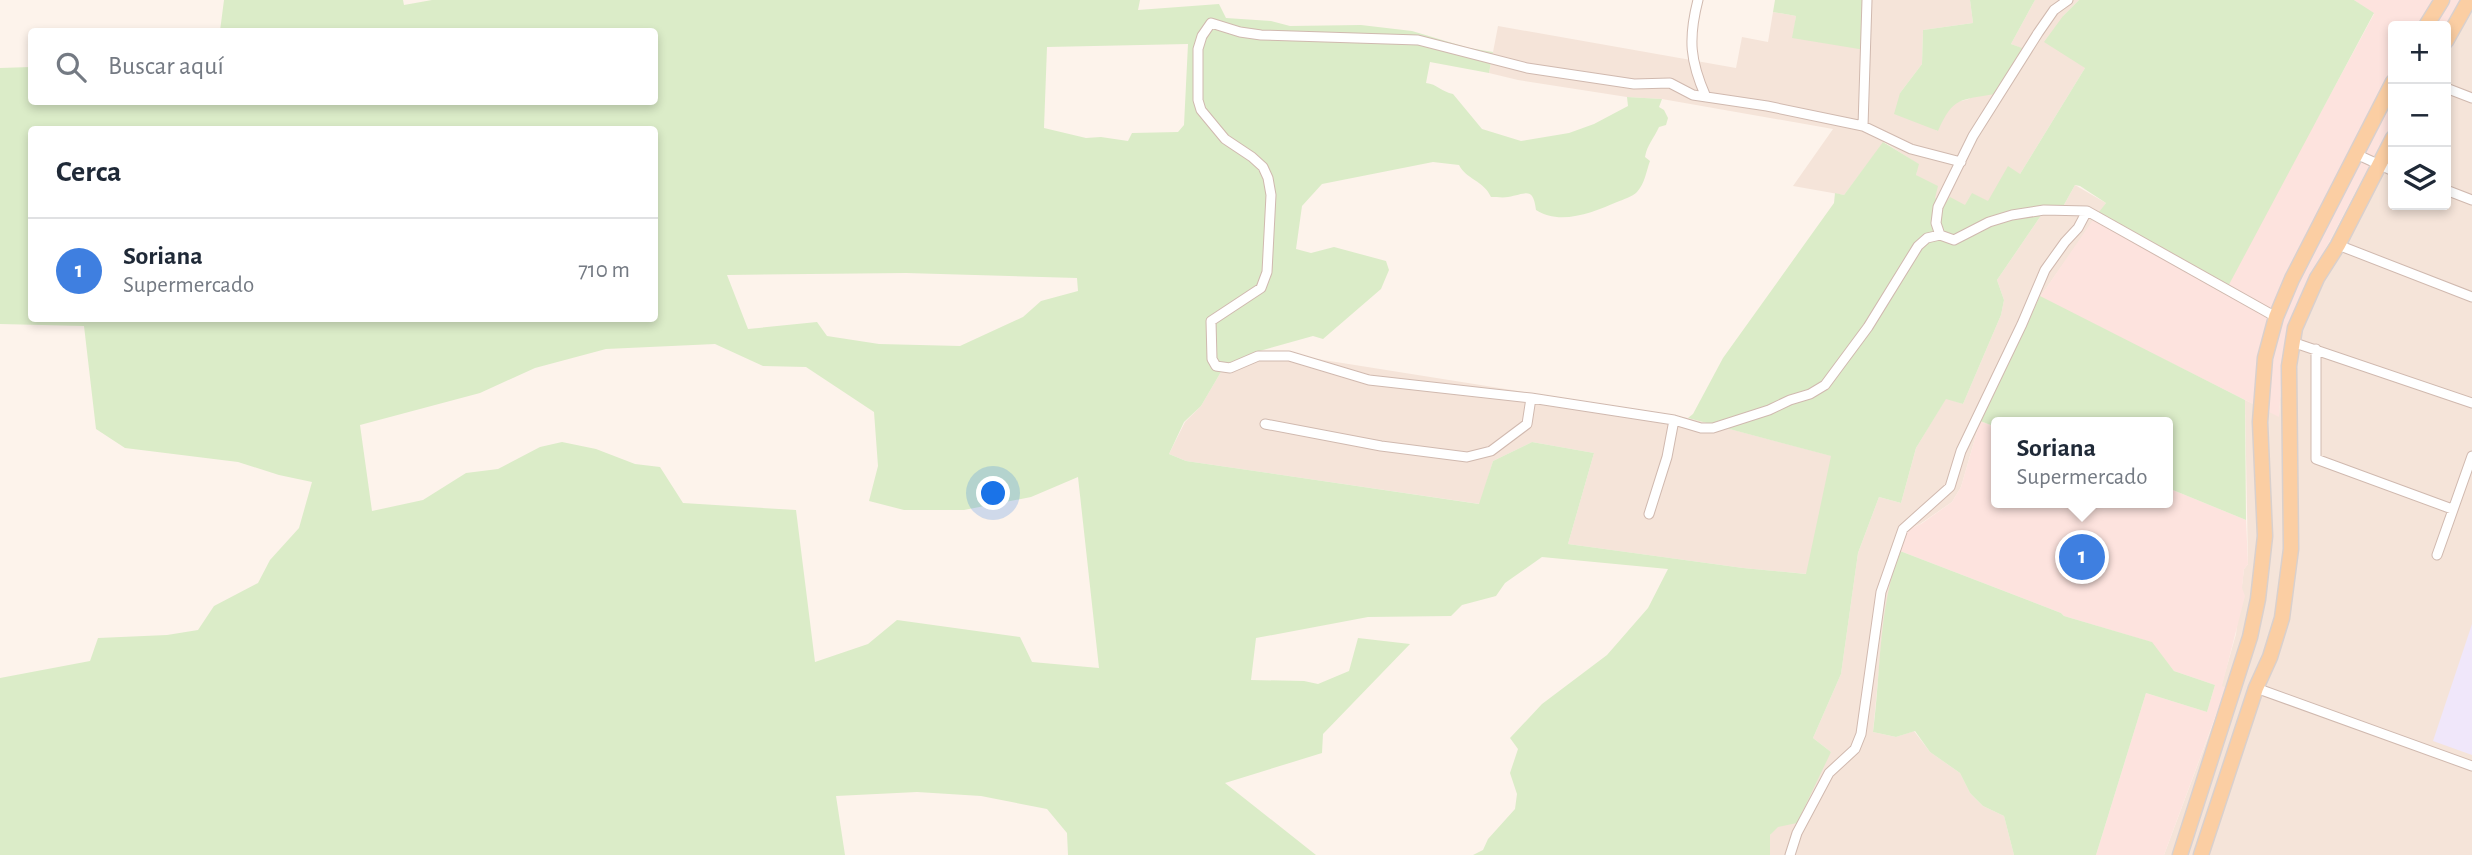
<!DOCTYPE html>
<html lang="es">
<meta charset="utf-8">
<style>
:root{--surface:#fff;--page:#f6f6f7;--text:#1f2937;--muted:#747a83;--line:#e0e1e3;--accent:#2563eb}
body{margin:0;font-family:"Alegreya Sans",sans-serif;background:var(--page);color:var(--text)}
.controls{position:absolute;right:21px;top:21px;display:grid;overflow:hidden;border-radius:7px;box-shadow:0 4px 10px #0003}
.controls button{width:63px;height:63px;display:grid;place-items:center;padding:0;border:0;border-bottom:2px solid var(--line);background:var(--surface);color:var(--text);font:35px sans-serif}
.you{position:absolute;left:994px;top:494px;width:24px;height:24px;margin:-18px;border:5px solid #fff;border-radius:50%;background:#1a73e8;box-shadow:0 0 0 10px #1a73e833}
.badge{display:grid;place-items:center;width:46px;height:46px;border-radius:50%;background:var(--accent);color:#fff;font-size:23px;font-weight:700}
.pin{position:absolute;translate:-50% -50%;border:4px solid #fff;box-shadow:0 2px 7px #0006}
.popup{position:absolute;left:1991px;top:417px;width:182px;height:91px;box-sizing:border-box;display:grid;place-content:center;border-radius:7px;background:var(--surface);filter:drop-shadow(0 2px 5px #0005);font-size:23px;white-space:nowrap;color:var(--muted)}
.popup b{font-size:26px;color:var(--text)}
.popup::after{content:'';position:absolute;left:50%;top:100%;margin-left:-14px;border:14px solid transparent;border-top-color:var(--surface)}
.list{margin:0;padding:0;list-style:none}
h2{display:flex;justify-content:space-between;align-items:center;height:91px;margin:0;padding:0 28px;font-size:30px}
h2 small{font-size:23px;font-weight:400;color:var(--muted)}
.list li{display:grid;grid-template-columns:46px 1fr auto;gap:21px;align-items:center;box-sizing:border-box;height:105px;padding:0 28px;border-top:2px solid var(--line)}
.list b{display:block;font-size:26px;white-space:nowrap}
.list p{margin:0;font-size:23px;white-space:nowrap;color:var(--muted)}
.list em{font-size:23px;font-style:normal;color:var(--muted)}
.icon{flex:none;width:38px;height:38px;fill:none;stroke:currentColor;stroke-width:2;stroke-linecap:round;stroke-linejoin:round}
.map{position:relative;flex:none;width:2472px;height:855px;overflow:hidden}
.search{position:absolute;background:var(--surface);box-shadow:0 4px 10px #0003;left:28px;top:28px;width:630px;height:77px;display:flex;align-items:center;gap:18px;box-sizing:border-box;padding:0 24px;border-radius:7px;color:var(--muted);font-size:26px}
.panel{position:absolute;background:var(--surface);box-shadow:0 4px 10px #0003;left:28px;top:126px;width:630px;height:196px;border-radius:7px}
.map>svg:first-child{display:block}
</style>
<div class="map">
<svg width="2472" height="855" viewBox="0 0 2472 855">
<rect width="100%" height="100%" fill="#fdf3eb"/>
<path fill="#f5e4d9" d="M1868,0H1970L1973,23L1923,30L1922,64L1900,93L1937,131L1947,111L1957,102L1969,99L2021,48L2011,44L2035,0H2079L2063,16L2085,68L2020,174L1988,202L1965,206L1945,204L1934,198L1916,175L1918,164L1884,142L1844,195L1793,186L1833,129L1662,99L1627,97L1518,80L1489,73L1498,26L1736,68L1742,37L1768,42L1773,12L1796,16L1793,37Z
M2460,0H2472V855H2164L2226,689L2221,687L2236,634L2244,569L2248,564L2245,400L2279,416L2282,368L2289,326L2305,288L2393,121V205H2446V27Z
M2075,185L2106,203L2040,297L1980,421L1961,487L1952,502L1920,524L1906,530L1883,627L1873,732L1896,737L1914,731L1930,752L1960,773L1970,793L1983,806L2004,816L2014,855H1770V835L1831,752L1813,738L1841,674L1858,553L1879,497L1901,503L1916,448L1946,398L1963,404L2001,315L2004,300L1997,280L2042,214L2060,212Z
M1267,351L1688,418L1832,456L1807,574L1743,568L1568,544L1594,453L1532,442L1493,461L1480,504L1186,461L1169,454L1185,422L1201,406L1225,365L1256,352Z"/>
<path fill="#fde3de" d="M2354,0H2460L2446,27L2393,26V121L2305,288L2289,326L2282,368L2279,417L2040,297L2095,217L2316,121L2374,14Z
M1980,421L1996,427V503H2168V488L2246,520L2248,564L2244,569L2242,588L2245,596L2222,686L2226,688L2164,855H2096L2146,693L2207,712L2215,685L2174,671L2151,642L2064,616L2061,613L1900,551L1906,530L1921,524L1952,502L1961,487Z"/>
<path fill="#f0e7fa" d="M2472,624V755L2433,741Z"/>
<path fill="#dbecc8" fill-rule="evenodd" d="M224,0H403L404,5L432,0H1140L1138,10L1219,4L1226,18L1271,21L1290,26L1361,25L1412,31L1469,48L1493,52L1489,73L1430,62L1426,83C1437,84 1442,92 1453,94L1482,129L1521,141L1569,133L1594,124L1628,106L1627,97L1662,99L1659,107L1664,110L1668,118L1666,125L1659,127C1654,138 1647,145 1645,157L1650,161C1646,172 1645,183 1637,192C1632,197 1624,199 1617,202C1594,212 1560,226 1536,210C1533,186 1526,194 1508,197C1503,198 1496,197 1491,197C1484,181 1466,179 1459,165L1433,162L1322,184L1302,206L1296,249L1311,253L1334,247L1386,261L1389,270L1381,289L1323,339L1313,336L1256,352L1225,365L1201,406L1184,422L1169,454L1186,461L1479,504L1493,461L1532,442L1594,453L1568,544L1743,568L1806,574L1831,456L1688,418L1693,414L1723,358L1834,203L1835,193L1844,195L1883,142L1919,164L1916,175L1938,186L1935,198L1945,204L1950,197L1965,205L1972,193L1988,201L2008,166L2020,174L2085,68L2044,42L2063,16L2079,0H2354L2374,13L2224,294L2095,217L2106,203L2080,186L2075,185L2060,212L2042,214L1997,280L2004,300L2001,315L1963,404L1946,399L1916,448L1901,503L1879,497L1858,553L1841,674L1813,738L1831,752L1797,823L1778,827L1770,835V855H1473L1483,850L1488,839L1515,809L1517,794L1510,773L1518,749L1510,738L1542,704L1607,655L1648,608L1668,569L1542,557L1505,583L1496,596L1462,605L1451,616L1368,617L1256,638L1251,680L1304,681L1318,684L1349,671L1358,638L1410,644L1323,734L1322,753L1225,783L1316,855H1068L1067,833L1047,809L981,796L917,792L836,796L845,855H0V678L90,661L98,638L167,635L198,630L214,606L258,583L270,560L299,528L312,482L279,475L238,462L125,448L96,429L84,326L0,324V68L31,67L32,102H654V32L220,31ZM1188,44L1184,125L1178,132L1132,133L1128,141L1101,137L1086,138L1044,128L1047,47ZM32,130H654V318H32ZM906,273L1077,278L1078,291L1041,301L1023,317L960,346L879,344L827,336L817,322L748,329L727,275ZM715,344L763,366L806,367L874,412L878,466L869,501L904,510H964L1031,497L1078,477L1099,668L1032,662L1020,637L897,620L868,644L815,662L796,510L683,503L660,467L635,464L596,449L562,442L540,447L498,469L466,473L423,500L372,511L360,425L480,393L535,368L606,349Z
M1775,0H1868L1865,50L1792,38L1796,16L1773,12Z
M1970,0H2035L2011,44L2022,48L1995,94C1960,100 1953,97 1938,131L1894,114L1900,93L1922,64L1923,30L1973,23Z
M2040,296L2245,400L2246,520L2168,488V422H1996V427L1980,421Z
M1900,551L2061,613L2064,616L2152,642L2174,671L2215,685L2207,712L2146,693L2096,855H2014L2004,816L1983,806L1970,793L1960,773L1930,752L1915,731L1896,737L1873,732C1881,672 1878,608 1900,551Z"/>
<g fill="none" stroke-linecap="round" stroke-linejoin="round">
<g stroke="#d0b9af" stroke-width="11">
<path id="minor" d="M1698,0C1688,39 1690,61 1706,97
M2068,0L2054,10L2038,33L1973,136L1938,207L1936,223L1940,235L1954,240L1989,222L2012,215L2044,210L2087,211L2276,317
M2446,88L2472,98
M1863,126L1867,0
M2356,154L2393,171
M2446,190L2472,200
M1940,235L1927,238L1918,246L1868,327L1825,385L1810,394L1790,400L1769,410L1713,428H1701L1674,420L1531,398L1369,380L1289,356H1258L1230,368L1216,366L1212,359L1211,321L1261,288L1267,272L1271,195L1268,178L1263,167L1252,157L1225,139L1201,110L1198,100V49L1202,36L1211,23L1240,32L1261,35L1418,40L1527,68L1634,84L1670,83L1693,95L1767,106L1863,126L1911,149L1961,162
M2338,245L2472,297
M2292,342L2472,403
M2316,349V459L2452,509
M1265,424L1381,446L1467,457L1491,451L1527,424L1531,398
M1649,514L1667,457L1674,420
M2437,555L2472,456
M2256,688L2472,766
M1790,855L1797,833L1829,773L1855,749L1861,734L1881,592L1903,529L1950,487L1961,451L2022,324L2045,270L2065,242L2078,228L2087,211"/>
</g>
<g stroke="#d9d0cd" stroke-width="17">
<path id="primary" d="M2426,26L2442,0
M2446,41L2469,0
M2180,855L2250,637L2258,599L2265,536L2260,422L2265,358L2276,317L2292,279L2393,82
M2201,855L2256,688L2270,657L2282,618L2291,549L2289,366L2295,328L2317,278L2338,245L2393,138"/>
</g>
<use href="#minor" stroke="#fff" stroke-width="9"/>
<use href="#primary" stroke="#fbcea3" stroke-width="14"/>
</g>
</svg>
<div class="controls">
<button>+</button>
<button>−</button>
<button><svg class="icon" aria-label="layers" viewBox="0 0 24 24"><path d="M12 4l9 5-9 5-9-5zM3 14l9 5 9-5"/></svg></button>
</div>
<div class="you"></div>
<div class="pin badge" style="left:2082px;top:557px;background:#3f7fe0">1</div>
<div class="popup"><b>Soriana</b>Supermercado</div>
<div class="search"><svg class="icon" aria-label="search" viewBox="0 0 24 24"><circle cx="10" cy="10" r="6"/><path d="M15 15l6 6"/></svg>Buscar aquí</div>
<section class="panel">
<h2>Cerca<small></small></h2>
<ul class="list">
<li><span class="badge" style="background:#3f7fe0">1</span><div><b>Soriana</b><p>Supermercado</p></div><em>710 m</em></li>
</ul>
</section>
</div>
